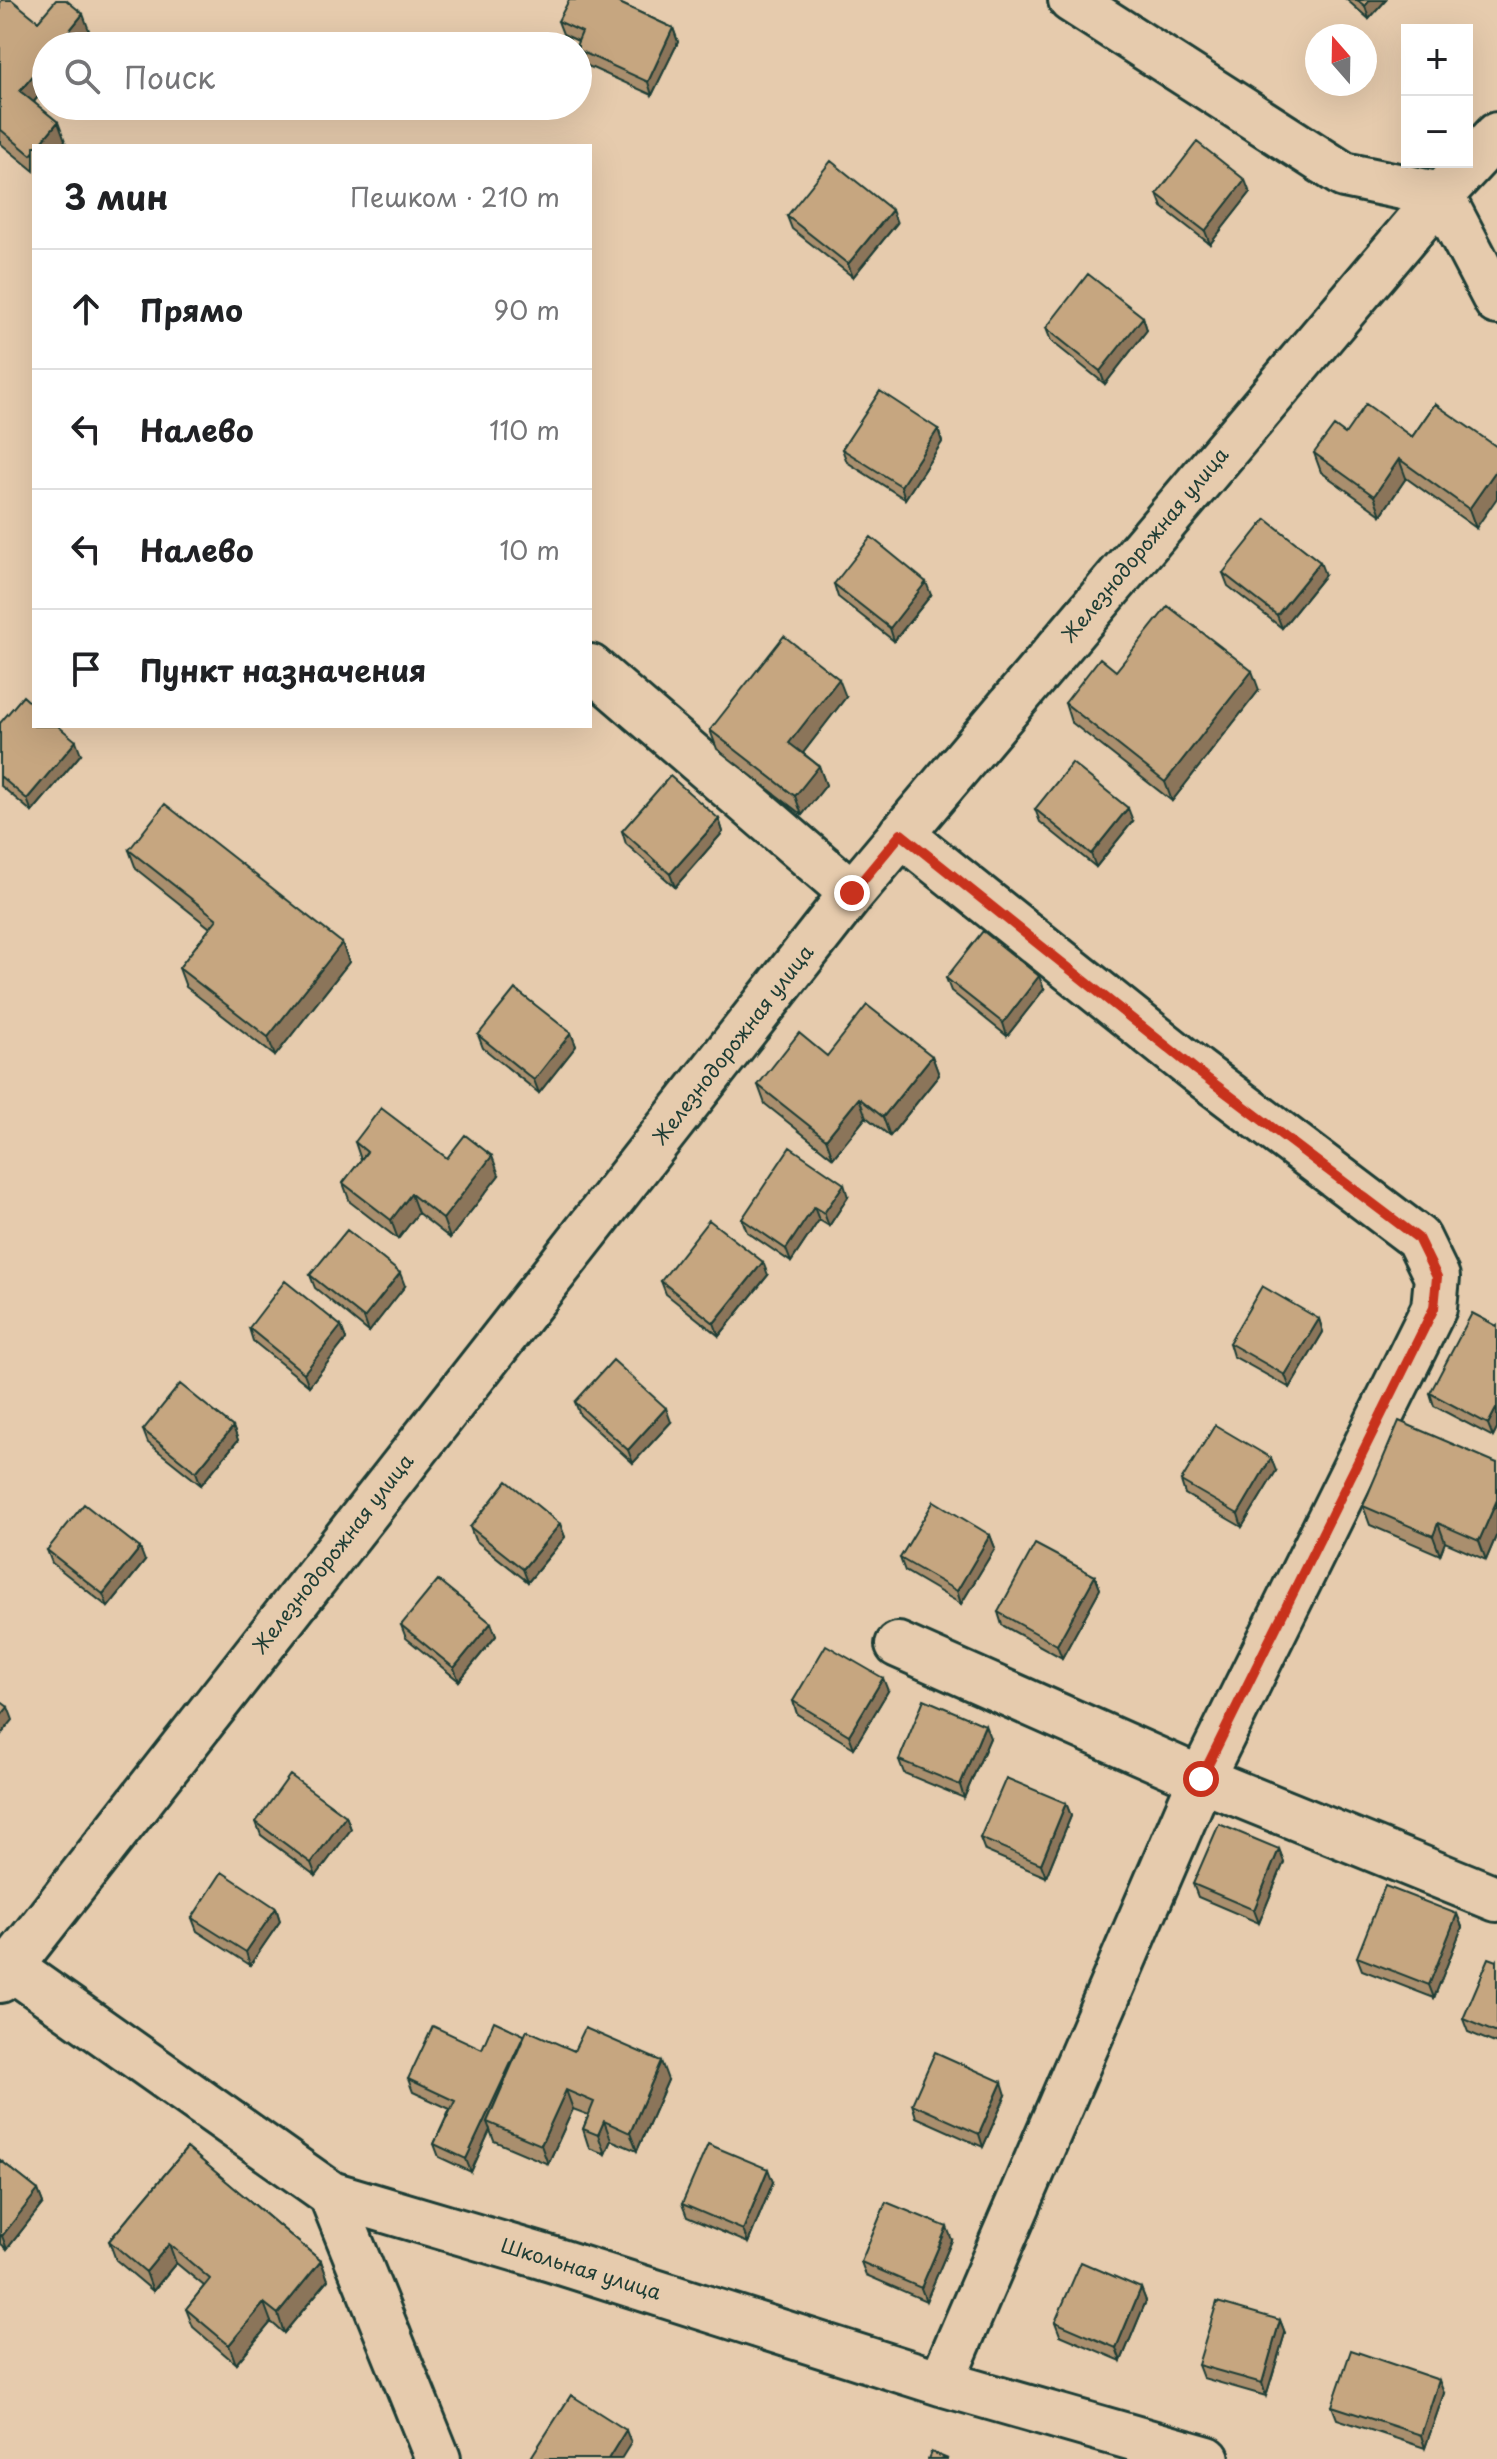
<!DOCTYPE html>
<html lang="ru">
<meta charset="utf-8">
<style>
:root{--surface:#fff;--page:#f6f6f6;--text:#202124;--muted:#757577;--line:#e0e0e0}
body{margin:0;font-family:"Playpen Sans",sans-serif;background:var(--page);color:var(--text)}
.controls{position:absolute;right:24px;top:24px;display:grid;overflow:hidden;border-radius:0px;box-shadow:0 8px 32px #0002}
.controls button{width:72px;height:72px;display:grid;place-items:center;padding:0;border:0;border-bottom:2px solid var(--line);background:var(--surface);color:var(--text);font:40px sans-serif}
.compass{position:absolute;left:1305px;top:24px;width:72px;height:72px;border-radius:50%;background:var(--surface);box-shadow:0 8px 32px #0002;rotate:340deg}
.stop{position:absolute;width:24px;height:24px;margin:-18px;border:6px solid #c8321e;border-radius:50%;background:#fff}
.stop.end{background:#c8321e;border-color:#fff;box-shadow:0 2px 8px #0008}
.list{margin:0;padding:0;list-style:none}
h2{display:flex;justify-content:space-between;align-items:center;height:104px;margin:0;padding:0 32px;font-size:34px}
h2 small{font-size:26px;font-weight:400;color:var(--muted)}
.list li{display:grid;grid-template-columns:52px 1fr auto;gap:24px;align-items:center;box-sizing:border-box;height:120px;padding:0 32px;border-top:2px solid var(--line)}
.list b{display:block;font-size:30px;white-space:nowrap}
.list em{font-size:26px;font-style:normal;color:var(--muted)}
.icon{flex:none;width:44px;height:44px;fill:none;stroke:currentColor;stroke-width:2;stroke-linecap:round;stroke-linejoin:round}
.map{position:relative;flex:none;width:1497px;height:2459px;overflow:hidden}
.search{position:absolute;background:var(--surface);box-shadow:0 8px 32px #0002;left:32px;top:32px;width:560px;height:88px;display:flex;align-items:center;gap:20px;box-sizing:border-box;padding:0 28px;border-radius:44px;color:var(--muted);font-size:30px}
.panel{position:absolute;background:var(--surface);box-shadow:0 8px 32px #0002;left:32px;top:144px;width:560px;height:584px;border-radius:0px}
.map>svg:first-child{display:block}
</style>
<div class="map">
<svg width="1497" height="2459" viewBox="0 0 1497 2459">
<rect width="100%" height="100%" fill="#e6cbad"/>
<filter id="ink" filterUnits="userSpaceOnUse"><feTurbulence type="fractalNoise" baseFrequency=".0125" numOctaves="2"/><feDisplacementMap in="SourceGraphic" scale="16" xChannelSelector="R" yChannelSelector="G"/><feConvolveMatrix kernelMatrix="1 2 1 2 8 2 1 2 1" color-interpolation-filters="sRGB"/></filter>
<g filter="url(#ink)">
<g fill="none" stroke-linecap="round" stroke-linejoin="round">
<g stroke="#1f3d34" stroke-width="50">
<path id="minor" d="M1071,0L1344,175L1441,195L1497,302
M590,667L852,893
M901,834L1196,1070L1418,1238L1437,1277L1434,1308L1201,1779L941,2383
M898,1645L1201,1779L1497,1899
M10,1967L331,2194L551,2259L941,2383L1207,2459
M0,1980L852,893L1441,195L1497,135
M331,2194L438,2459"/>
</g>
<use href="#minor" stroke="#e6cbad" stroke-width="44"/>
</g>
<path fill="#aa8f6e" stroke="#1f3d34" stroke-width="2" d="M1347,0H1386L1369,19Z
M615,1L673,28L678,42L652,95L579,62L578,58V41L563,34L558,21Z
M0,3L38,21L90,33L79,46H46V87L34,102L65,141L34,146V171L0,143Z
M1250,193L1210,244L1162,207L1157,194Z
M787,216L897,223L853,277L792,229Z
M1143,317L1147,330L1105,384L1051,341L1046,328Z
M1435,404L1476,528L1406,478L1381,515L1321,472L1314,453L1345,434L1412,437Z
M938,429L942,442L905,499L847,462L842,449Z
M1223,573L1325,575L1282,628L1228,586Z
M834,584L931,595L894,641L838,597Z
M1116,671L1259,690L1172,801L1071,722L1065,703Z
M846,697L803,753L819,766L826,785L802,815L717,749L710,730Z
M0,723L81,754L32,812L0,785Z
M1035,809L1133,821L1096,867L1040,822Z
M719,819L723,832L675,887L626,844L622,831Z
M129,850L349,962L275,1056L186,987L179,968L210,928L136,869Z
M946,978L1044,989L1007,1036L951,991Z
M571,1033L576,1046L539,1093L483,1048L478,1035Z
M827,1056H932L939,1075L890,1136L866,1117L833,1158L765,1104L758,1085Z
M355,1142L447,1158L499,1175L450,1238L418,1213L398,1239L350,1202L343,1183L361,1160Z
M848,1197L829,1226L819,1220L791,1262L747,1232L742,1219Z
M310,1275L405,1286L369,1332L315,1288Z
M768,1275L719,1336L666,1294L661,1281Z
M1319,1319L1323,1332L1290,1388L1233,1356L1229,1343Z
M341,1326L346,1339L309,1386L253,1341L249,1328Z
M1497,1326V1429L1493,1437L1434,1406L1430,1393Z
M575,1402L671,1422L633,1463L580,1415Z
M233,1427L238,1440L201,1485L148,1443L143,1430Z
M1497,1463V1534L1486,1560L1445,1542L1440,1555L1370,1525L1363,1506Z
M1276,1471L1242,1527L1185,1494L1181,1481Z
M560,1524L565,1537L528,1582L475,1540L470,1527Z
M990,1535L995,1548L961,1604L905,1571L900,1558Z
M47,1550L145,1561L108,1607L52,1563Z
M1095,1576L1100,1589L1062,1658L1002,1625L998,1612Z
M491,1623L496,1636L459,1681L406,1638L401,1625Z
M888,1691L854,1748L797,1714L793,1701Z
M990,1738L964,1798L904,1773L899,1760Z
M1066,1803L1071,1816L1046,1877L985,1851L980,1838Z
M346,1816L351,1829L316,1876L261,1835L256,1822Z
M1279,1849L1284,1862L1259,1923L1198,1897L1193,1884Z
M276,1908L280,1921L250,1965L197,1931L192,1918Z
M1457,1914L1462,1927L1434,1998L1362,1970L1357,1957Z
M1497,1961V2044L1468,2032L1463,2019Z
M524,2035L668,2080L637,2151L611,2140L605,2154L589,2148L583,2129L589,2115L573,2109L548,2164L494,2141L490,2130L471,2172L439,2157L434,2144L450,2109L413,2092L408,2079L482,2049Z
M1006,2095L983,2147L916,2117L912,2104Z
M187,2148L321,2261L328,2280L284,2333L271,2322L236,2364L193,2327L186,2309L204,2286L176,2263L153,2291L116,2260L109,2241Z
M0,2160L38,2190L43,2203L7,2249L0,2243Z
M773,2182L748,2243L687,2217L682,2204Z
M952,2240L926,2301L866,2275L861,2262Z
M1141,2288L1146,2301L1121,2361L1060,2335L1055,2322Z
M1280,2320L1285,2333L1266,2396L1203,2378L1198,2365Z
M1444,2393L1425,2448L1337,2419L1332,2406Z"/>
<path fill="#8b745a" stroke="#1f3d34" stroke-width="2" d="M1370,0H1386L1369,19L1365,6Z
M83,14L90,33L79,46H57Z
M673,28L678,42L652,95L648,82Z
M46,60V87L27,110L20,91Z
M58,122L65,141L61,146H38Z
M1245,180L1250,193L1210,244L1205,231Z
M892,210L897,223L853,277L848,264Z
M1143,317L1147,330L1105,384L1100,371Z
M938,429L942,442L905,499L901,486Z
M1399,459L1406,478L1381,515L1374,496Z
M1497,469V498L1476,528L1469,509Z
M1320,562L1325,575L1282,628L1277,615Z
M926,582L931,595L894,641L890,628Z
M1252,671L1259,690L1172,801L1165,782Z
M839,679L846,697L796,762L789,743Z
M76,741L81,754L32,812L27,799Z
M819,766L826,785L802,815L795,796Z
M1128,808L1133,821L1096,867L1091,854Z
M719,819L723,832L675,887L670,874Z
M342,943L349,962L275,1056L268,1037Z
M1039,976L1044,989L1007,1036L1003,1023Z
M571,1033L576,1046L539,1093L534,1080Z
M932,1056L939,1075L890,1136L883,1117Z
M859,1098L866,1117L833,1158L826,1139Z
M492,1156L499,1175L450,1238L443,1219Z
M844,1184L848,1197L829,1226L824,1213Z
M411,1194L418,1213L398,1239L391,1220Z
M814,1207L819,1220L791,1262L786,1249Z
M763,1262L768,1275L719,1336L714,1323Z
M400,1273L405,1286L369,1332L364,1318Z
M1319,1319L1323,1332L1290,1388L1285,1375Z
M341,1326L346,1339L309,1386L304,1373Z
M1497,1407V1429L1493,1437L1488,1424Z
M666,1408L671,1422L633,1463L628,1450Z
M233,1427L238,1440L201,1485L196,1472Z
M1271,1458L1276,1471L1242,1527L1238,1514Z
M1497,1500V1534L1486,1560L1479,1541Z
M1438,1523L1445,1542L1440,1555L1433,1536Z
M560,1524L565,1537L528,1582L523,1569Z
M990,1535L995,1548L961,1604L957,1591Z
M140,1548L145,1561L108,1607L103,1594Z
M1095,1576L1100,1589L1062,1658L1057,1645Z
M491,1623L496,1636L459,1681L454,1668Z
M883,1678L888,1691L854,1748L849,1735Z
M8,1707L13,1720L0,1736V1717Z
M985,1725L990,1738L964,1798L960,1785Z
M1066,1803L1071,1816L1046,1877L1041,1864Z
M346,1816L351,1829L316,1876L311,1863Z
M1279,1849L1284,1862L1259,1923L1254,1910Z
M276,1908L280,1921L250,1965L246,1952Z
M1457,1914L1462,1927L1434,1998L1429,1985Z
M524,2035L487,2122L490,2130L471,2172L466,2159Z
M661,2061L668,2080L637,2151L630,2133Z
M1002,2082L1006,2095L983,2147L979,2134Z
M566,2090L573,2109L548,2164L541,2145Z
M604,2121L611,2140L605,2154L598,2135Z
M768,2169L773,2182L748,2243L743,2230Z
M38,2190L43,2203L7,2249L2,2236Z
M947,2227L952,2240L926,2301L921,2288Z
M169,2244L176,2263L153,2291L146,2272Z
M321,2261L328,2280L284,2333L278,2314Z
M1141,2288L1146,2301L1121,2361L1116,2348Z
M264,2303L271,2322L236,2364L229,2345Z
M1280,2320L1285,2333L1266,2396L1262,2383Z
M1439,2380L1444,2393L1425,2448L1421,2435Z
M626,2430L631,2443L621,2459H608Z"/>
<path fill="#c6a680" stroke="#1f3d34" stroke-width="2" d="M2,0H12L38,21L56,0H66L83,14L57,46H46V60L20,91L58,122L38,146H34V151L31,155L0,129V3Z
M569,0H613L673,28L648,82L578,50V46H576L582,32L558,21Z
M1357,0H1370L1365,6Z
M1197,142L1245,180L1205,231L1157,194Z
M831,161L892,210L848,264L787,216Z
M1088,274L1143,317L1100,371L1046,328Z
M880,391L938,429L901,486L842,449Z
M1366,404L1412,437L1435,404L1497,447V469L1469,509L1399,459L1374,496L1314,453L1334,426L1345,434Z
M1266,519L1320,562L1277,615L1223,573Z
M871,537L926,582L890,628L834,584Z
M1168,606L1252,671L1165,782L1065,703L1100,658L1116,671Z
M784,636L839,679L789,743L819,766L795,796L710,730Z
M23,696L34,706V726H58L76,741L27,799L0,776V723Z
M1072,763L1128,808L1091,854L1035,809Z
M670,776L719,819L670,874L622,831Z
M165,804L342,943L268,1037L179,968L217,919L129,850Z
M983,931L1039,976L1003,1023L946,978Z
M515,989L571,1033L534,1080L478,1035Z
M867,1005L932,1056L883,1117L859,1098L826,1139L758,1085L799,1033L827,1056Z
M381,1108L447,1158L465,1135L492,1156L443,1219L411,1194L391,1220L343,1183L367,1152L355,1142Z
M790,1147L844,1184L824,1213L814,1207L786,1249L742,1219Z
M709,1220L763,1262L714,1323L661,1281Z
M347,1230L400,1273L364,1318L310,1275Z
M285,1281L341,1326L304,1373L249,1328Z
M1262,1286L1319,1319L1285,1375L1229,1343Z
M1472,1313L1497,1326V1407L1488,1424L1430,1393Z
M613,1360L666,1408L628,1450L575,1402Z
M180,1384L233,1427L196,1472L143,1430Z
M1399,1421L1497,1463V1500L1479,1541L1438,1523L1433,1536L1363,1506Z
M1215,1425L1271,1458L1238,1514L1181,1481Z
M507,1481L560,1524L523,1569L470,1527Z
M934,1501L990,1535L957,1591L900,1558Z
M84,1504L140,1548L103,1594L47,1550Z
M1035,1544L1095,1576L1057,1645L998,1612Z
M438,1580L491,1623L454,1668L401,1625Z
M826,1645L883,1678L849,1735L793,1701Z
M924,1699L985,1725L960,1785L899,1760Z
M0,1701L8,1707L0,1717Z
M290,1775L346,1816L311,1863L256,1822Z
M1006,1778L1066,1803L1041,1864L980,1838Z
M1219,1824L1279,1849L1254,1910L1193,1884Z
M222,1872L276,1908L246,1952L192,1918Z
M1385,1886L1457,1914L1429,1985L1357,1957Z
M1489,1958L1497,1961V2033L1463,2019Z
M494,2021L524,2035L466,2159L434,2144L455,2101L408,2079L433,2026L482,2049Z
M585,2028L661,2061L630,2133L604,2121L598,2135L583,2129L594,2102L566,2090L541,2145L487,2122L527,2030L574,2051Z
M935,2052L1002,2082L979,2134L912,2104Z
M708,2144L768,2169L743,2230L682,2204Z
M187,2148L321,2261L278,2314L264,2303L229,2345L186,2309L210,2279L169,2244L146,2272L109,2241Z
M0,2160L38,2190L2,2236L0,2234Z
M886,2202L947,2227L921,2288L861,2262Z
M1081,2262L1141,2288L1116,2348L1055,2322Z
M1217,2302L1280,2320L1262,2383L1198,2365Z
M1351,2350L1439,2380L1421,2435L1332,2406Z
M571,2395L626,2430L608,2459H530Z
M931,2452L948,2459H928Z"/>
</g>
<g fill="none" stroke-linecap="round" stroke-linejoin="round" filter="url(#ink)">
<path stroke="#c8321e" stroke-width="10" d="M852,893L901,834L1196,1070L1418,1238L1437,1277L1434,1308L1201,1779"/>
</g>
<g text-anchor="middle" stroke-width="6" stroke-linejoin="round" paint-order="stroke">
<g font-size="20" fill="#1f3d34" stroke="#e6cbad">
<text transform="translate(1145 545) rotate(-50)" y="7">Железнодорожная улица</text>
<text transform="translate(733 1045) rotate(-52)" y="7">Железнодорожная улица</text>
<text transform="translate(333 1554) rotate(-52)" y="7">Железнодорожная улица</text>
<text transform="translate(581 2269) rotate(17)" y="7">Школьная улица</text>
</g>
</g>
</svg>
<div class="controls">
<button>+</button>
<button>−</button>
</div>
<svg class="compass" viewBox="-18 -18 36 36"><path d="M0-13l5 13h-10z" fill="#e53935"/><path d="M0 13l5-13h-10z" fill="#757577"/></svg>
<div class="stop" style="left:1201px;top:1779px"></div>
<div class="stop end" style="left:852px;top:893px"></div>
<div class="search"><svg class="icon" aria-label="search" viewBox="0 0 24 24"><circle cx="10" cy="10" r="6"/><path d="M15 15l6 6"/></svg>Поиск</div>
<section class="panel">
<h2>3 мин<small>Пешком · 210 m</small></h2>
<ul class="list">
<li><svg class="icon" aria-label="ahead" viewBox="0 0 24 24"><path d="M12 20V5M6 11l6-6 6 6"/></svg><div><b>Прямо</b></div><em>90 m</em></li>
<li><svg class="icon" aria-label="left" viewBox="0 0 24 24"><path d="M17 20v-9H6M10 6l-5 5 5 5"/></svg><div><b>Налево</b></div><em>110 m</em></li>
<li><svg class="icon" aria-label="left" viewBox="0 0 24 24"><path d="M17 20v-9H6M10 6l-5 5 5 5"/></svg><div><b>Налево</b></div><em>10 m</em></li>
<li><svg class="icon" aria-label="arrive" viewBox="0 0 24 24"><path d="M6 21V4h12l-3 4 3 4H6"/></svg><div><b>Пункт назначения</b></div></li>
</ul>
</section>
</div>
